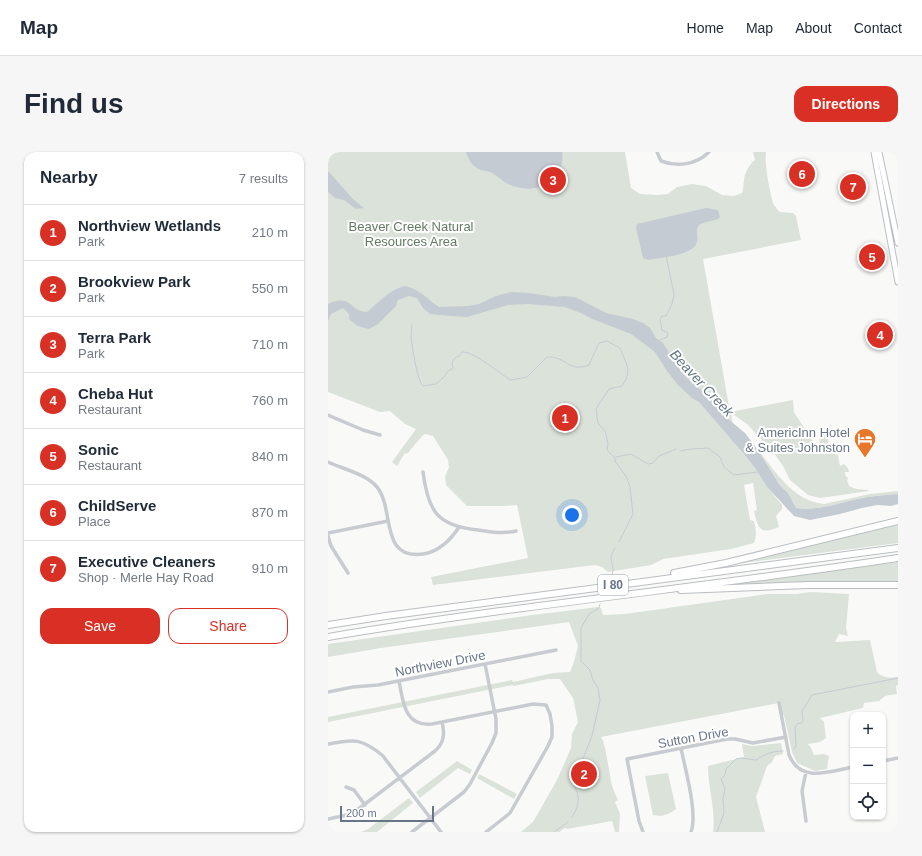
<!DOCTYPE html>
<meta charset="utf-8">
<style>
:root{--surface:#fff;--page:#f6f6f7;--text:#1f2937;--muted:#747a83;--line:#e0e1e3;--accent:#d93025}
body{margin:0;font-family:Arial,sans-serif;background:var(--page);color:var(--text)}
.controls{position:absolute;right:12px;bottom:12px;display:grid;overflow:hidden;border-radius:8px;box-shadow:0 1px 3px #0004}
.controls button{width:36px;height:36px;display:grid;place-items:center;padding:0;border:0;border-bottom:1px solid var(--line);background:var(--surface);color:var(--text);font:20px sans-serif}
.scale{position:absolute;left:12px;bottom:10px;width:94px;box-sizing:border-box;padding-left:4px;border:2px solid #687589;border-top:0;font-size:11px;line-height:14px;white-space:nowrap;color:#687589;-webkit-text-stroke:3px #fff;paint-order:stroke}
.you{position:absolute;left:244px;top:363px;width:14px;height:14px;margin:-10px;border:3px solid #fff;border-radius:50%;background:#1a73e8;box-shadow:0 0 0 6px #1a73e833}
.badge{display:grid;place-items:center;width:26px;height:26px;border-radius:50%;background:var(--accent);color:#fff;font-size:13px;font-weight:700}
.pin{position:absolute;translate:-50% -50%;border:2px solid #fff;box-shadow:0 1px 4px #0006}
.list{margin:0;padding:0;list-style:none}
h2{display:flex;justify-content:space-between;align-items:center;height:52px;margin:0;padding:0 16px;font-size:17px}
h2 small{font-size:13px;font-weight:400;color:var(--muted)}
.list li{display:grid;grid-template-columns:26px 1fr auto;gap:12px;align-items:center;box-sizing:border-box;height:56px;padding:0 16px;border-top:1px solid var(--line)}
.list b{display:block;font-size:15px;white-space:nowrap}
.list p{margin:0;font-size:13px;white-space:nowrap;color:var(--muted)}
.list em{font-size:13px;font-style:normal;color:var(--muted)}
.actions{display:flex;gap:8px;padding:12px 16px}
.actions a{flex:1;padding:9px 0;border:1px solid var(--accent);border-radius:12px;text-align:center;font-size:14px;color:var(--accent)}
.actions .main{background:var(--accent);color:#fff}
.icon{flex:none;width:22px;height:22px;fill:none;stroke:currentColor;stroke-width:2;stroke-linecap:round;stroke-linejoin:round}
.map{position:relative;flex:none;width:570px;height:680px;overflow:hidden;border-radius:12px}
header{display:flex;align-items:center;gap:24px;box-sizing:border-box;height:56px;padding:0 20px;background:var(--surface);border-bottom:1px solid var(--line)}
header strong{font-size:19px}
nav{display:flex;gap:22px;margin-inline-start:auto;font-size:14px}
.intro{display:flex;align-items:center;justify-content:space-between;box-sizing:border-box;height:96px;padding:0 24px}
h1{margin:0;font-size:28px}
.button{padding:10px 18px;border-radius:12px;background:var(--accent);color:#fff;font-size:14px;font-weight:700}
main{display:flex;gap:24px;padding:0 24px}
aside{flex:1;background:var(--surface);border-radius:12px;box-shadow:0 1px 3px #0004}
.map>svg:first-child{display:block}
</style>
<header>
<strong>Map</strong>
<nav><a>Home</a><a>Map</a><a>About</a><a>Contact</a></nav>
</header>
<div class="intro"><h1>Find us</h1><a class="button">Directions</a></div>
<main>
<aside>
<h2>Nearby<small>7 results</small></h2>
<ul class="list">
<li><span class="badge">1</span><div><b>Northview Wetlands</b><p>Park</p></div><em>210 m</em></li>
<li><span class="badge">2</span><div><b>Brookview Park</b><p>Park</p></div><em>550 m</em></li>
<li><span class="badge">3</span><div><b>Terra Park</b><p>Park</p></div><em>710 m</em></li>
<li><span class="badge">4</span><div><b>Cheba Hut</b><p>Restaurant</p></div><em>760 m</em></li>
<li><span class="badge">5</span><div><b>Sonic</b><p>Restaurant</p></div><em>840 m</em></li>
<li><span class="badge">6</span><div><b>ChildServe</b><p>Place</p></div><em>870 m</em></li>
<li><span class="badge">7</span><div><b>Executive Cleaners</b><p>Shop · Merle Hay Road</p></div><em>910 m</em></li>
</ul>
<div class="actions"><a class="main">Save</a><a>Share</a></div>
</aside>
<div class="map">
<svg width="570" height="680" viewBox="0 0 570 680">
<rect width="100%" height="100%" fill="#f9faf8"/>
<path fill="#dae2d9" d="M0,0H297L303,36L312,42L329,43L340,42L349,35L364,32L378,34L394,43L406,44L414,41C416,35 415,33 416,28C416,22 422,11 427,8L425,0H438C436,9 442,44 446,53C448,56 450,58 452,60L465,61L468,64L473,88L375,107L402,260L465,248L466,260L486,291H492L491,284L517,279L518,281L500,285C501,295 499,299 510,303L512,314L516,312L520,316L521,320H517V323L520,326L519,328L521,334C528,338 533,337 540,338L541,339L492,346L480,343L462,328L455,314L446,301L419,272L403,261L408,293L427,316L439,335L454,353V357L448,364L451,375C432,383 430,377 426,359L429,358L425,331L416,333L422,368L426,369C428,377 429,383 426,391L403,397L335,407L323,413L280,420L274,415L267,413L105,433L103,425L200,406L189,353L175,354H139L118,333L117,325L121,315L120,308L105,284L97,282L95,283L79,302L77,301L69,314L64,310L88,277L77,272L62,259L52,260L0,240Z
M430,298C448,320 465,349 496,352L542,342L570,339V342C557,343 542,344 529,347C508,352 490,359 468,356L460,341L451,332Z
M570,372V391L400,413Z
M570,410V431L490,430L401,434V432Z
M482,440L521,442L518,476L520,484L511,482L507,490L542,488L549,520C554,526 563,526 570,525V533L568,534L569,542L557,544L551,549L536,551L535,556L492,566L496,570L498,586L492,590L480,592L483,596L486,603L496,602L501,604L499,617L487,619L469,611L464,600L456,563H453L451,551L273,585C278,591 281,623 284,633C285,638 288,643 290,648L287,650L292,662L291,680H287L284,669L239,677L237,676L231,680H193L205,670L229,628L243,596L244,582L250,570L245,546L232,527H220L186,534L185,533L0,570V565L184,528L185,530L225,521L242,520L246,510L250,494L241,470L53,496L0,505V492L205,463L270,455L273,456L275,463L297,462L439,442H469Z
M453,591L455,602L447,604L444,610L439,614L428,645L437,680H385C388,659 380,636 380,614L416,605L414,592L424,594Z
M129,609L144,618L142,622L130,616L92,646L88,640Z
M340,621L348,657C340,663 335,665 325,663L317,624Z
M151,622L189,642L186,647L149,626Z
M81,646L85,651L49,680H33L40,677Z"/>
<path fill="#c5cbd2" d="M138,0H234C236,9 232,20 226,26C214,39 196,39 180,32C174,29 169,23 162,20C159,19 156,19 153,18C144,15 141,8 138,0Z
M0,19L25,47L36,56L28,57L16,48L7,46L0,40Z
M378,56L390,58L392,65L390,67L372,72C366,79 371,83 369,90C367,103 331,106 320,108L315,106L308,76L309,72Z
M76,134C91,136 99,147 111,155L140,154L151,152L168,144L183,140L201,141L227,145L235,144L247,145L278,161L305,167L315,171L322,176L328,186L335,191L354,221L366,233L386,248L394,262L417,281L430,298L451,332L460,341L468,356C489,359 508,352 529,347C543,344 556,343 570,342V352L563,354L549,353L534,356L512,362L482,368L466,364L439,335L427,316L415,301L371,250L364,246L350,233L339,219L327,200L303,182L264,167L253,161L237,155L200,152L180,153L139,165L123,164L102,162L95,156L89,146L81,144L70,148L68,154L50,172L41,177L30,174L21,167V162L15,156L3,162L0,169V152C24,141 22,160 39,160C51,150 60,139 76,134Z"/>
<g fill="none" stroke-linecap="round" stroke-linejoin="round">
<path stroke="#c5cbd2" stroke-width="1" d="M84,172C84,175 83,178 83,181C83,190 89,229 95,234L108,232L116,225L120,219L125,216L124,210L128,205L131,204L134,200C148,200 170,221 183,228L199,225L219,205C238,204 241,221 261,213L271,191L279,189L292,196C298,212 305,218 294,234L281,237L268,257L270,271L277,279L280,291L279,298L287,306V309L299,326L302,335L305,362L291,390
M332,188L339,185L340,181L334,178L332,167L334,164H338L344,152L346,142L338,104
M353,299C363,296 370,297 380,296L392,305L396,315L406,323L430,320
M288,305L303,302L320,312L325,311L331,304L348,297
M284,423C288,411 278,409 287,396
M466,597L468,594L467,575L469,572L473,571L475,569L474,559L484,543L570,526
M244,665C250,656 253,645 247,636L249,631L248,624L264,584L272,548L270,536L265,528L262,518L253,509V476L261,462L271,456L272,452
M226,680L240,670
M389,680L396,661L395,647L397,637L393,627L397,623L398,617L408,607L413,606L428,608C437,602 444,599 455,599"/>
<g stroke="#babec4" stroke-width="7">
<path id="secondary" d="M546,0L570,130
M551,0L570,91"/>
</g>
<g stroke="#babdc1" stroke-width="8">
<path id="highway" d="M346,421L398,411L570,369
M353,438L480,433H570
M0,473L58,464L570,396
M0,485C189,453 380,435 570,406"/>
</g>
<path stroke="#c8cbcf" stroke-width="3.5" d="M329,0L333,9C349,15 368,13 381,0
M0,263L35,278L52,283
M0,310C15,317 38,322 49,335C67,357 51,408 95,402C110,400 123,388 131,375
M95,320C100,359 109,374 150,378C163,380 175,382 188,379
M0,381L60,369
M0,384L3,394L20,421
M71,529C75,549 76,575 104,572L205,552L218,553L222,562L224,574V585L220,594L182,661L158,680
M0,540L25,535L50,533L228,498
M451,551L461,603C473,632 502,619 525,615
M0,592C26,587 34,586 55,604L113,680
M353,596C357,617 370,661 363,680
M555,609L570,606
M18,635L26,638L37,653
M0,667L19,663L29,658L107,599C116,591 117,582 114,570
M478,669L474,639L478,620
M84,680L136,640L142,632L164,591L168,581V567L157,512
M315,680L311,669L299,607L399,587H407L425,591L458,585"/>
<use href="#secondary" stroke="#fff" stroke-width="5"/>
<use href="#highway" stroke="#fff" stroke-width="6"/>
</g>
<defs>
<g id="hotel-pin" transform="scale(1.15)"><path d="M0 17L-7.5 6A9.5 9.5 0 1 1 7.5 6Z" fill="#e7782b" stroke="#fff"/><path d="M-6-4.5h1.5V1H6V5H4.5V3h-9V5H-6ZM-4 0a1.8 1.8 0 1 1 3.6 0ZM.5 0V-2.5h3Q6-2.5 6 0Z" fill="#fff"/></g>
</defs>
<g fill-rule="evenodd">
<use href="#hotel-pin" x="537" y="287"/>
</g>
<g text-anchor="middle" stroke-width="4" stroke-linejoin="round" paint-order="stroke">
<rect fill="#fff" stroke="#959eac" stroke-width="1" x="270" y="423" width="30" height="20" rx="3"/>
<g font-size="12" font-weight="bold" fill="#687589">
<text x="285" y="437">I 80</text>
</g>
<g font-size="13" fill="#647a63" stroke="#fff">
<text x="83" y="79">Beaver Creek Natural<tspan x="83" dy="15">Resources Area</tspan></text>
</g>
<g font-size="13" fill="#687589" stroke="#fff" text-anchor="end">
<text x="522" y="285">AmericInn Hotel<tspan x="522" dy="15">&amp; Suites Johnston</tspan></text>
</g>
<g font-size="13" fill="#687589" stroke="#fff">
<text transform="translate(112 511) rotate(-11)" y="5">Northview Drive</text>
<text transform="translate(365 585) rotate(-10)" y="5">Sutton Drive</text>
</g>
<g font-size="14" font-style="italic" fill="#647683" stroke="#fff">
<text transform="translate(374 231) rotate(47)" y="5">Beaver Creek</text>
</g>
</g>
</svg>
<div class="controls">
<button>+</button>
<button>−</button>
<button><svg class="icon" aria-label="locate" viewBox="0 0 24 24"><circle cx="12" cy="12" r="6"/><path d="M12 2v4M12 18v4M2 12h4M18 12h4"/></svg></button>
</div>
<div class="scale">200 m</div>
<div class="you"></div>
<div class="pin badge" style="left:237px;top:266px">1</div>
<div class="pin badge" style="left:256px;top:622px">2</div>
<div class="pin badge" style="left:225px;top:28px">3</div>
<div class="pin badge" style="left:552px;top:183px">4</div>
<div class="pin badge" style="left:544px;top:105px">5</div>
<div class="pin badge" style="left:474px;top:22px">6</div>
<div class="pin badge" style="left:525px;top:35px">7</div>
</div>
</main>
